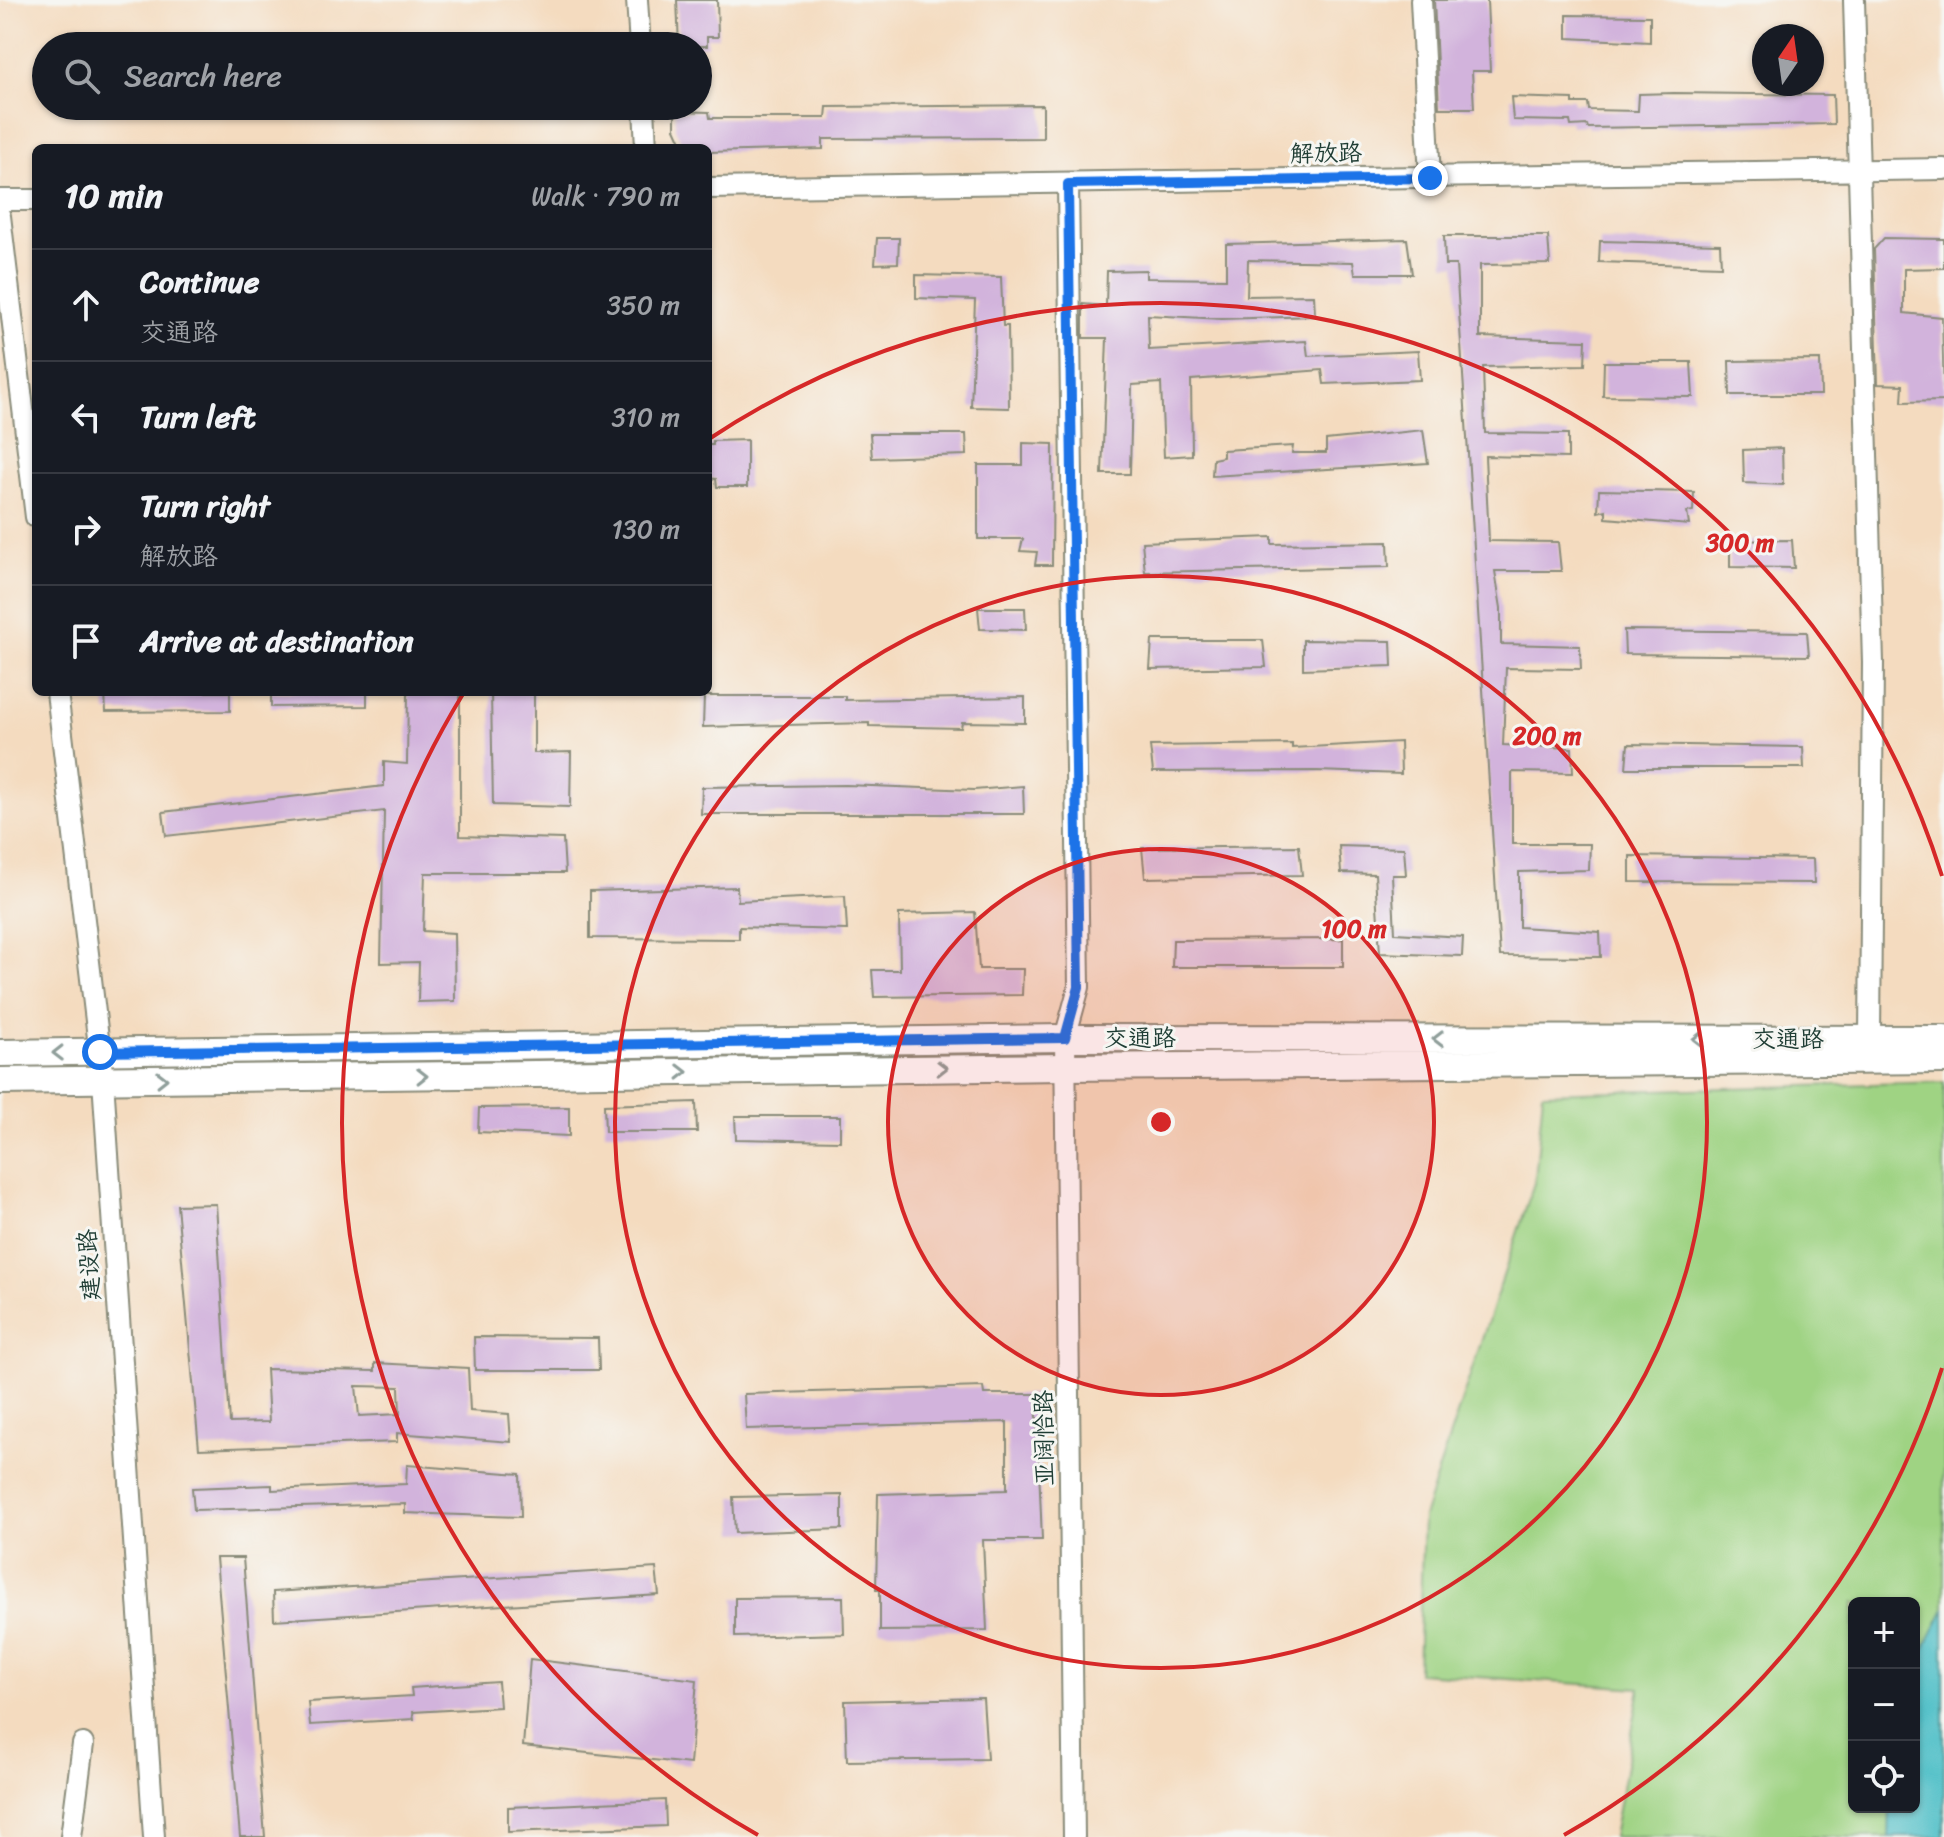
<!DOCTYPE html>
<meta charset="utf-8">
<style>
:root{--surface:#171b24;--page:#242831;--text:#f1f3f6;--muted:#9ea1a6;--line:#363941}
body{margin:0;font-family:Sriracha,"LXGW WenKai TC",sans-serif;background:var(--page);color:var(--text)}
.controls{position:absolute;right:24px;bottom:24px;display:grid;overflow:hidden;border-radius:12px;box-shadow:0 2px 6px #0004}
.controls button{width:72px;height:72px;display:grid;place-items:center;padding:0;border:0;border-bottom:2px solid var(--line);background:var(--surface);color:var(--text);font:40px sans-serif}
.compass{position:absolute;left:1752px;top:24px;width:72px;height:72px;border-radius:50%;background:var(--surface);box-shadow:0 2px 6px #0004;rotate:13deg}
.stop{position:absolute;width:24px;height:24px;margin:-18px;border:6px solid #1a73e8;border-radius:50%;background:#fff}
.stop.end{background:#1a73e8;border-color:#fff;box-shadow:0 2px 8px #0008}
.list{margin:0;padding:0;list-style:none}
h2{display:flex;justify-content:space-between;align-items:center;height:104px;margin:0;padding:0 32px;font-size:34px}
h2 small{font-size:26px;font-weight:400;color:var(--muted)}
.list li{display:grid;grid-template-columns:52px 1fr auto;gap:24px;align-items:center;box-sizing:border-box;height:112px;padding:0 32px;border-top:2px solid var(--line)}
.list b{display:block;font-size:30px;white-space:nowrap}
.list p{margin:0;font-size:26px;white-space:nowrap;color:var(--muted)}
.list em{font-size:26px;font-style:normal;color:var(--muted)}
.icon{flex:none;width:44px;height:44px;fill:none;stroke:currentColor;stroke-width:2;stroke-linecap:round;stroke-linejoin:round}
.map{position:relative;flex:none;width:1944px;height:1837px;overflow:hidden}
.search{position:absolute;background:var(--surface);box-shadow:0 2px 6px #0004;left:32px;top:32px;width:680px;height:88px;display:flex;align-items:center;gap:20px;box-sizing:border-box;padding:0 28px;border-radius:44px;color:var(--muted);font-size:30px}
.panel{position:absolute;background:var(--surface);box-shadow:0 2px 6px #0004;left:32px;top:144px;width:680px;height:552px;border-radius:12px}
.map>svg:first-child{display:block}
</style>
<div class="map">
<svg width="1944" height="1837" viewBox="0 0 1944 1837">
<rect width="100%" height="100%" fill="#f6f6f2"/>
<filter id="ink" filterUnits="userSpaceOnUse"><feTurbulence type="fractalNoise" baseFrequency=".0125" numOctaves="2"/><feDisplacementMap in="SourceGraphic" scale="16" xChannelSelector="R" yChannelSelector="G"/><feConvolveMatrix kernelMatrix="1 2 1 2 8 2 1 2 1" color-interpolation-filters="sRGB"/></filter>
<filter id="wash" filterUnits="userSpaceOnUse"><feTurbulence type="fractalNoise" baseFrequency=".006" numOctaves="4" result="noise"/><feDisplacementMap in="SourceGraphic" scale="32" xChannelSelector="R" yChannelSelector="G"/><feGaussianBlur stdDeviation="1.8" result="paint"/><feColorMatrix in="noise" values="0 0 0 0 0 0 0 0 0 0 0 0 0 0 0 0 0 1.4 0 .05"/><feComposite in="paint" operator="in"/></filter>
<g filter="url(#wash)">
<rect width="100%" height="100%" fill="#f4dbbf"/>
<path fill="#9fd383" stroke="#5f885c" stroke-width="2" fill-rule="evenodd" d="M1944,1082V1837H1613L1640,1688L1418,1673L1423,1517L1535,1180L1543,1093ZM1854,1603H1914V1807H1854Z"/>
<path fill="#54c1c9" stroke="#3a7f7e" stroke-width="2" d="M1944,1609V1837H1889L1890,1807H1914V1668Z"/>
<g id="blocks">
<path fill="#d2b3dc" fill-rule="evenodd" d="M677,0H717L718,37H707V46H679Z
M1434,0H1487L1490,71H1472L1474,108H1439Z
M1567,15L1650,16V42L1567,38Z
M1674,93L1833,95L1834,124L1588,128L1587,125L1571,126L1570,121L1513,120L1511,97L1573,99V103H1588L1589,110L1638,111L1639,94Z
M1043,105V138L823,139V149L708,152V148H684L675,128V111L709,112L710,118H826L827,107Z
M1444,236H1548L1550,264L1480,265V337L1586,340L1585,365L1483,367L1485,433L1568,434V458L1485,456L1489,541L1558,542L1561,571H1495L1501,608V644L1580,646L1581,669L1506,668L1503,745L1572,748L1573,773L1512,772V844H1590L1589,870L1519,872V927L1600,932L1601,957L1500,956L1456,265H1445Z
M877,238H899L898,263L875,264Z
M1884,238L1944,239V268L1904,269V313L1942,317L1944,401L1902,402L1903,385L1878,384L1874,249Z
M1407,239L1412,274H1355L1353,262L1248,260L1247,296L1314,295L1315,316L1222,319L1148,315L1149,350L1306,341L1308,356L1418,351L1420,380L1324,384L1322,370L1191,380L1192,455L1164,457L1161,383L1132,385L1130,474H1102L1107,338H1083V304L1106,306L1107,271L1146,270V278L1226,279V244Z
M1600,241L1720,244L1721,266L1599,262Z
M916,275L1001,277L1003,326H1008L1009,408L971,407L975,300L916,298Z
M1820,360L1821,395H1730L1729,361Z
M1604,362H1691L1693,397L1603,396Z
M1423,430L1428,463L1212,476L1213,459L1223,457V450L1293,446L1292,453H1326V440Z
M870,434H966L967,455L872,458Z
M747,440V487H717L716,479L708,478V445H713V441Z
M1023,443L1053,444L1052,565H1035L1037,552L1020,551L1023,539H978V465H1023Z
M1782,448L1783,485L1744,483L1743,450Z
M1599,490L1694,492L1693,511L1687,512L1689,525L1606,518V510L1598,512Z
M1272,537V544L1388,542L1389,567L1145,572L1142,542Z
M1792,540L1794,568L1730,567V541Z
M978,608H1025L1026,630L980,629Z
M1624,630L1807,632L1809,656L1625,654Z
M1152,640H1263L1266,667L1150,669Z
M1303,640L1391,641L1392,666L1303,669Z
M105,692H230V711L106,712Z
M271,692H367V706L271,707Z
M408,692H460V836L563,839L565,873H425L423,931L454,933L455,1001L418,1002L419,962L381,963L384,811L166,836L163,812L384,786V762L407,764Z
M491,692H534V753L571,752L570,807L493,805Z
M704,696H845V700L1025,697V723L962,722L961,728L869,726V723L703,727Z
M1400,742L1401,774L1317,771L1153,772L1150,746L1292,744V748Z
M1628,744L1803,747L1804,768H1626Z
M846,785L974,790L1023,786L1024,814H701L702,787Z
M1299,846L1302,875L1145,878L1142,848Z
M1339,846L1404,848L1406,875H1392L1395,933L1463,937L1462,956L1380,953L1375,874L1341,873Z
M1630,856L1813,859L1814,883L1630,882Z
M737,887L738,901L845,896L847,930L739,927V939L590,938V891Z
M975,912L979,969H1023L1022,995L874,997L872,970H900L899,914Z
M1343,939V967H1172L1173,940Z
M696,1102L697,1132H605L604,1105Z
M569,1107V1136L478,1132L479,1108Z
M735,1116H840V1141L736,1139Z
M216,1204L230,1423L269,1422L266,1369L375,1371V1363L468,1368L470,1411L509,1414L511,1442L397,1433V1442L199,1449L177,1205ZM356,1386L399,1387L400,1414L359,1416Z
M474,1337L598,1338L599,1370H475Z
M983,1387L984,1394H1036L1042,1540H983L987,1630L880,1631V1590H876L878,1494L1007,1490V1422L746,1429L744,1394Z
M407,1465L520,1474L521,1517L405,1513V1504L194,1510L192,1488L272,1485V1490L406,1484Z
M842,1495V1529L735,1533L733,1497Z
M216,1558H243L265,1837H240Z
M656,1568L659,1595L274,1620L273,1592Z
M843,1597L844,1634L735,1637V1598Z
M530,1659L697,1680L690,1764L523,1746Z
M498,1682L500,1707L413,1712L414,1719L310,1725L308,1702L412,1696L411,1688Z
M983,1698L987,1759L847,1761L845,1701Z
M665,1800L666,1826L508,1832V1807Z"/>
</g>
</g>
<g filter="url(#ink)">
<use href="#blocks" fill-opacity="0" stroke="#8a8c7a" stroke-width="2"/>
<g fill="none" stroke-linecap="round" stroke-linejoin="round">
<g stroke="#8a8c7a" stroke-width="24">
<path id="minor" d="M637,0L640,46
M1421,0L1430,178
M1854,0L1873,663L1870,1039
M644,106L646,148
M1068,184L1079,987L1065,1038L1074,1837
M708,188L1944,169
M0,200H36
M0,216L36,517
M57,692L103,1080L154,1837
M71,1837L83,1744"/>
</g>
<g stroke="#8a8c7a" stroke-width="30">
<path id="major" d="M0,1053L1065,1038L1944,1039
M0,1081L1065,1067L1944,1060"/>
</g>
<use href="#minor" stroke="#fff" stroke-width="20"/>
<use href="#major" stroke="#fff" stroke-width="26"/>
</g>
<defs><path id="oneway-chevron" d="M-2-3.5L2.5 0L-2 3.5" fill="none" stroke-width="1.6" stroke-linecap="round" stroke-linejoin="round" transform="scale(2)"/></defs>
<g stroke="#8f9e9a">
<use href="#oneway-chevron" transform="translate(1438 1039) rotate(-180)"/>
<use href="#oneway-chevron" transform="translate(1698 1039) rotate(-180)"/>
<use href="#oneway-chevron" transform="translate(58 1053) rotate(179)"/>
<use href="#oneway-chevron" transform="translate(942 1068) rotate(-1)"/>
<use href="#oneway-chevron" transform="translate(682 1072) rotate(-1)"/>
<use href="#oneway-chevron" transform="translate(422 1076) rotate(-1)"/>
<use href="#oneway-chevron" transform="translate(162 1079) rotate(-1)"/>
</g>
</g>
<g fill="none" stroke-linecap="round" stroke-linejoin="round" filter="url(#ink)">
<path stroke="#1a73e8" stroke-width="10" d="M100,1052L1065,1038L1079,987L1068,184L1430,178"/>
</g>
<circle cx="1161" cy="1122" r="273" fill="#d62828" fill-opacity=".12"/>
<g fill="none" stroke="#d62828" stroke-width="4">
<circle cx="1161" cy="1122" r="273"/>
<circle cx="1161" cy="1122" r="546"/>
<path d="M1942 1368A819 819 0 0 1 1564 1835M758 1835A819 819 0 0 1 463 694M709 439A819 819 0 0 1 1942 876"/>
</g>
<g text-anchor="middle" stroke-width="6" stroke-linejoin="round" paint-order="stroke">
<g font-size="24" fill="#1f3d34" stroke="#f6f6f2">
<text transform="translate(1326 153) rotate(-1)" y="8">解放路</text>
<text x="1140" y="1046">交通路</text>
<text x="1788" y="1047">交通路</text>
<text transform="translate(89 1265) rotate(-94)" y="8">建设路</text>
<text transform="translate(1044 1438) rotate(-91)" y="8">亚阔恰路</text>
</g>
</g>
<circle cx="1161" cy="1122" r="12" fill="#d62828" stroke="#f6f6f2" stroke-width="4"/>
<g font-size="24" text-anchor="middle" font-weight="bold" fill="#d62828" stroke="#f6f6f2" stroke-width="6" stroke-linejoin="round" paint-order="stroke">
<text x="1740" y="551">300 m</text>
<text x="1547" y="744">200 m</text>
<text x="1354" y="937">100 m</text>
</g>
</svg>
<div class="controls">
<button>+</button>
<button>−</button>
<button><svg class="icon" aria-label="locate" viewBox="0 0 24 24"><circle cx="12" cy="12" r="6"/><path d="M12 2v4M12 18v4M2 12h4M18 12h4"/></svg></button>
</div>
<svg class="compass" viewBox="-18 -18 36 36"><path d="M0-13l5 13h-10z" fill="#e53935"/><path d="M0 13l5-13h-10z" fill="#9ea1a6"/></svg>
<div class="stop" style="left:100px;top:1052px"></div>
<div class="stop end" style="left:1430px;top:178px"></div>
<div class="search"><svg class="icon" aria-label="search" viewBox="0 0 24 24"><circle cx="10" cy="10" r="6"/><path d="M15 15l6 6"/></svg>Search here</div>
<section class="panel">
<h2>10 min<small>Walk · 790 m</small></h2>
<ul class="list">
<li><svg class="icon" aria-label="ahead" viewBox="0 0 24 24"><path d="M12 20V5M6 11l6-6 6 6"/></svg><div><b>Continue</b><p>交通路</p></div><em>350 m</em></li>
<li><svg class="icon" aria-label="left" viewBox="0 0 24 24"><path d="M17 20v-9H6M10 6l-5 5 5 5"/></svg><div><b>Turn left</b></div><em>310 m</em></li>
<li><svg class="icon" aria-label="right" viewBox="0 0 24 24"><path d="M7 20v-9h11M14 6l5 5-5 5"/></svg><div><b>Turn right</b><p>解放路</p></div><em>130 m</em></li>
<li><svg class="icon" aria-label="arrive" viewBox="0 0 24 24"><path d="M6 21V4h12l-3 4 3 4H6"/></svg><div><b>Arrive at destination</b></div></li>
</ul>
</section>
</div>
